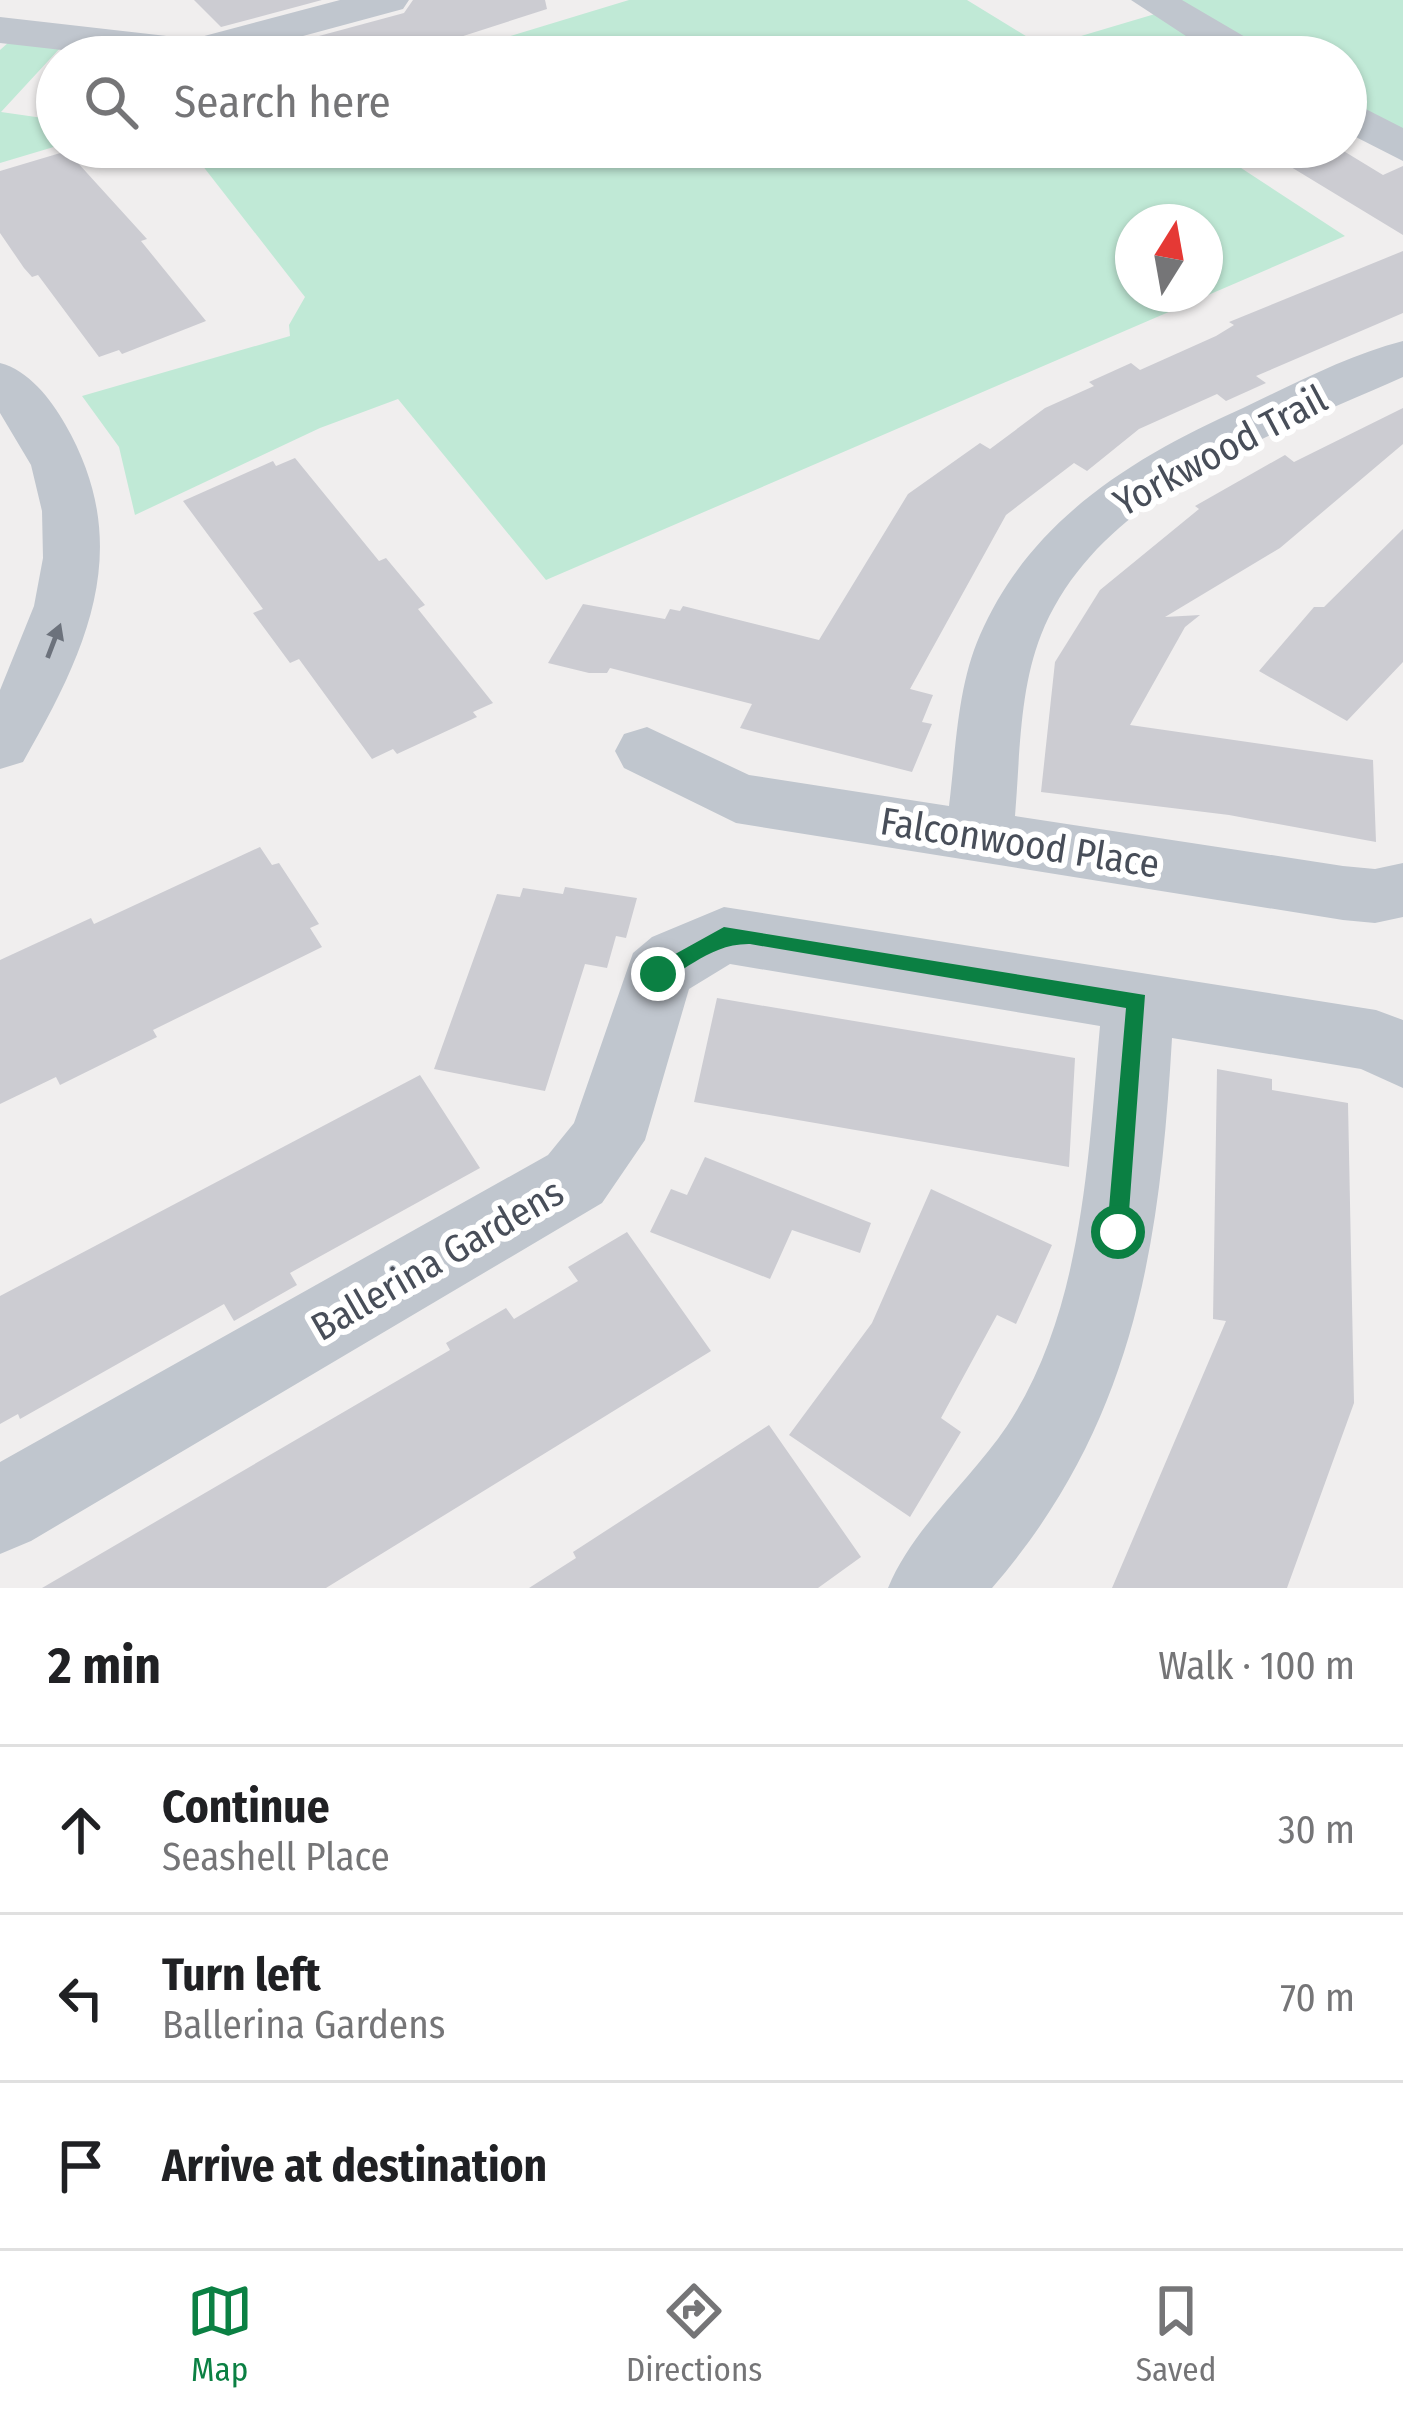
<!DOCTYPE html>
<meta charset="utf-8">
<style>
:root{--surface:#fff;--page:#f2f2f2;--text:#202124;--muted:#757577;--line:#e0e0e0;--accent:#0b8043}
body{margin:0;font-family:"Fira Sans Condensed",sans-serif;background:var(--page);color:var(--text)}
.compass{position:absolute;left:1115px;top:204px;width:108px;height:108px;border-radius:50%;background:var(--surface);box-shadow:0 3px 9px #0004;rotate:11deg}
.stop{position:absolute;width:36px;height:36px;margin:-27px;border:9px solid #0b8043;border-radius:50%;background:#fff}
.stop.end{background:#0b8043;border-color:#fff;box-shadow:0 3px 12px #0008}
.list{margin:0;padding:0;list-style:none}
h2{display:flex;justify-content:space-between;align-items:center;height:156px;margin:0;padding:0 48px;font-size:51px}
h2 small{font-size:39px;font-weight:400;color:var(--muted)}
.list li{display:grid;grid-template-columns:78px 1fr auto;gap:36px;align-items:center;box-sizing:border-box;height:168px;padding:0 48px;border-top:3px solid var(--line)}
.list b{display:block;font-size:45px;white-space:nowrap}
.list p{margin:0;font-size:39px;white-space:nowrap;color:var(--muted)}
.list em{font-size:39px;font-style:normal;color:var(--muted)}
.icon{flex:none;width:66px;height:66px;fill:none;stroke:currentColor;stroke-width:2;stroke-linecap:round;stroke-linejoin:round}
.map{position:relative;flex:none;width:1403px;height:1588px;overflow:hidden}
.search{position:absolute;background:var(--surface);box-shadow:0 3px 9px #0004;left:36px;right:36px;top:36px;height:132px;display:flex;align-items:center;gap:30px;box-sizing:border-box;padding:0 42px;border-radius:66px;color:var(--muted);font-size:45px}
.sheet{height:660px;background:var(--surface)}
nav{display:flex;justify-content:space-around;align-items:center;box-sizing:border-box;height:168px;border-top:3px solid var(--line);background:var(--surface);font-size:33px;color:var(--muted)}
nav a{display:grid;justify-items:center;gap:6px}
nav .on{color:var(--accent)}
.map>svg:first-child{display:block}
</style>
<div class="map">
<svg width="1403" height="1588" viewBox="0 0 1403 1588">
<rect width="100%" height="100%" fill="#f0eeee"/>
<path fill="#c0e9d6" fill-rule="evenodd" d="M629,0H967L1044,47L1155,14L1210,47L1180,57H441Z
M1175,0H1403V132L1346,99V57H1273Z
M9,42L61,47L1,112L57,120V146L0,163V50Z
M188,147H1209L1345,236L546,580L398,399L320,428L135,515L119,447L82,396L290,336L289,325L305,297ZM1133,222H1205V294H1133Z"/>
<path fill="#ccccd2" d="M194,0H322L221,27Z
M413,0H545L547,9L398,57L293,43L404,13Z
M1258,147H1337L1383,175L1403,166V235Z
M67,151L147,239L141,241L206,321L122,354L119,350L99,357L38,275L32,277L24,268L0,233V171Z
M1403,251V313L1256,376L1266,383L1226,401L1217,394L1139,429L1087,471L1074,463L1006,515L910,689L933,695L922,722L932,724L912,772L740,728L752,704L610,668L607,673H589L548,663L583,604L665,619L670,609L680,611L683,606L819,640L908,494L980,443L990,449L1045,408L1094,386L1089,382L1131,363L1140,370L1216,336L1234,325L1229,322Z
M1403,408V444L1280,548L1165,617L1200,615L1185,627L1130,725L1373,760L1376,842L1229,815L1041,792L1055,662L1100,590L1199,509L1195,506L1285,455L1294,462Z
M295,458L379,561L386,558L425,605L418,609L493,703L473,712L477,717L397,754L393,749L372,759L299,659L290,663L253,613L263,609L183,501L273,461L276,466Z
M1403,529V662L1347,721L1259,671L1314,607H1324Z
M260,847L272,865L279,863L319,924L310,928L322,947L153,1030L157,1037L60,1085L56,1077L0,1104V960L91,918L94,924Z
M565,887L637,898L626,938L616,936L607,968L585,964L545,1091L434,1069L497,894L520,897L523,888L563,894Z
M717,998L1075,1058L1069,1167L694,1102Z
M1217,1069L1272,1079V1090L1348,1103L1354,1403L1287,1588H1112L1226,1321L1213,1319Z
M420,1075L480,1168L290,1273L297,1285L234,1321L224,1304L20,1419L18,1414L0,1424V1296Z
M705,1157L871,1223L860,1253L792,1230L770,1279L650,1232L671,1189L687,1195Z
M931,1189L1052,1245L1016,1324L997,1315L941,1418L961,1432L910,1517L789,1435L872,1323Z
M627,1232L711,1351L326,1588H42L450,1350L446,1343L506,1308L514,1319L578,1281L568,1267Z
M769,1425L861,1557L818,1588H529L576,1558L573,1552Z"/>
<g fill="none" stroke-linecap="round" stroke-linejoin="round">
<path fill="#c0c6ce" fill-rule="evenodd" d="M340,0H409L403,9L225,57H124L0,43V17L193,39Z
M1131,0H1182L1264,48L1271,57H1218Z
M1346,99L1403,128V161L1346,132Z
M1403,341V377C1274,435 1098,492 1041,635C1019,691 1020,757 1015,816L1343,866L1375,869L1403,863V917L1375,923L1343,920L736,823L624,768L615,751L624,734L647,727L749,775L949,806C956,750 957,687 980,635C1030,520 1133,457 1243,408C1294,384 1348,355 1403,341Z
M0,363C28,370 51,399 65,424C136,547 87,650 23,762L0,769V690L34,606L43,558L42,511L31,465L0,413Z
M724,907L1376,1010L1403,1020V1088L1361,1069L1172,1038C1160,1247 1134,1424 992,1588H888C913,1527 970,1481 1007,1426C1083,1311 1088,1159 1100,1026L730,964L689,989L645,1140L602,1203L31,1541L0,1554V1462L548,1155L574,1123L633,953L652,937Z"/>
</g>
<defs><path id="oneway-solid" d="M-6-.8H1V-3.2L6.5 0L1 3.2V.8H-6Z" transform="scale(3)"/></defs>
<use fill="#6c727c" href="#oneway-solid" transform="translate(54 641) rotate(-69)"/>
<path fill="#0b8043" d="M724,927L1145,995L1127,1239H1110L1107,1232L1126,1008L750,944C703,943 676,985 650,980V968Z"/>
<g text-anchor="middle" stroke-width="12" stroke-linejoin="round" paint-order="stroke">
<g font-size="39" fill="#484e59" stroke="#fff">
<text transform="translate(1220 450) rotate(-28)" y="14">Yorkwood Trail</text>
<text transform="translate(1020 842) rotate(9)" y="14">Falconwood Place</text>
<text transform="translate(437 1259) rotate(-30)" y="14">Ballerina Gardens</text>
</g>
</g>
</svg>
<svg class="compass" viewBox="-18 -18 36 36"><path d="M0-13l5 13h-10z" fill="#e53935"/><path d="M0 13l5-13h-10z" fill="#757577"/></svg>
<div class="stop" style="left:1118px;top:1232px"></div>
<div class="stop end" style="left:658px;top:974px"></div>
<div class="search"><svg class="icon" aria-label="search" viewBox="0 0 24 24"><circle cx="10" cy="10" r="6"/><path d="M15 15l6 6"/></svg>Search here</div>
</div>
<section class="sheet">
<h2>2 min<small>Walk · 100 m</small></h2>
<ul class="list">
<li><svg class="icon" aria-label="ahead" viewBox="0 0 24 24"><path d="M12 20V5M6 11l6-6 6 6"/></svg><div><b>Continue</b><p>Seashell Place</p></div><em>30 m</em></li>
<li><svg class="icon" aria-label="left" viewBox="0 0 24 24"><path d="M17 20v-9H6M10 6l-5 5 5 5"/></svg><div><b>Turn left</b><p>Ballerina Gardens</p></div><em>70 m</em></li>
<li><svg class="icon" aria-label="arrive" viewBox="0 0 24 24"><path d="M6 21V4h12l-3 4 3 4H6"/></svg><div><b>Arrive at destination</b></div></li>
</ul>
</section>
<nav>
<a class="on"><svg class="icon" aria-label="map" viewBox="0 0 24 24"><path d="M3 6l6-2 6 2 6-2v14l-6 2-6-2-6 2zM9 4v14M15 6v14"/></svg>Map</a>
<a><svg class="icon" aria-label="directions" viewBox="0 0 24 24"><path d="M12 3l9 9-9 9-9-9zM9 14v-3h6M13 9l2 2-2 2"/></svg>Directions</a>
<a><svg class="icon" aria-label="saved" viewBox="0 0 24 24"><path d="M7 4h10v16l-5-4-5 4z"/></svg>Saved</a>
</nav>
